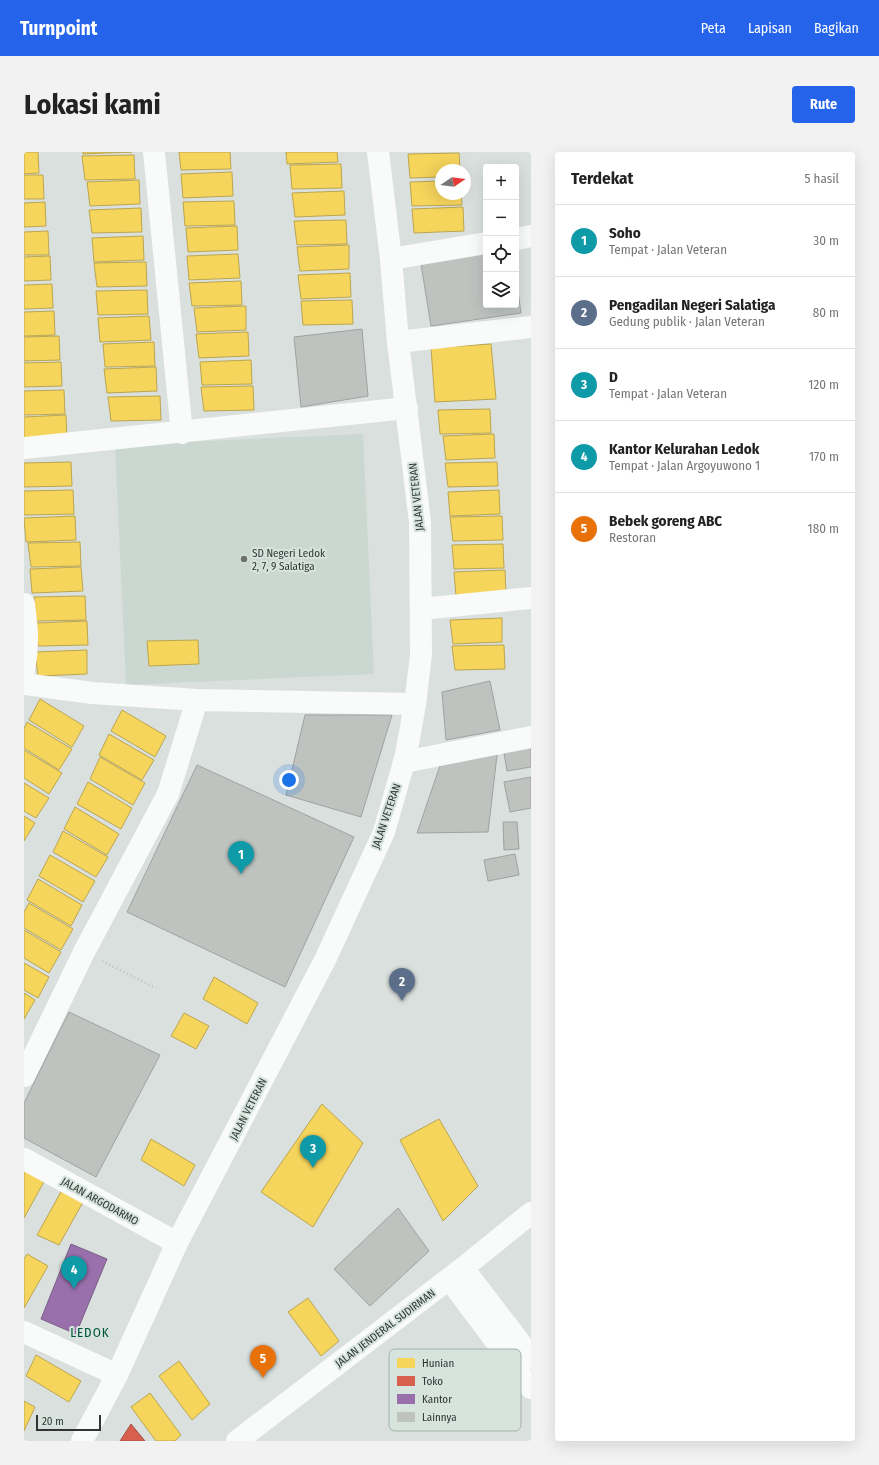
<!DOCTYPE html>
<html lang="id">
<meta charset="utf-8">
<style>
:root{--surface:#fff;--page:#f2f2f2;--text:#222;--muted:#767676;--line:#e0e0e0;--accent:#2563eb}
body{margin:0;font-family:"Fira Sans Condensed",sans-serif;background:var(--page);color:var(--text)}
.controls{position:absolute;right:12px;top:12px;display:grid;overflow:hidden;border-radius:4px;box-shadow:0 4px 16px #0002}
.controls button{width:36px;height:36px;display:grid;place-items:center;padding:0;border:0;border-bottom:1px solid var(--line);background:var(--surface);color:var(--text);font:20px sans-serif}
.compass{position:absolute;left:411px;top:12px;width:36px;height:36px;border-radius:50%;background:var(--surface);box-shadow:0 4px 16px #0002;rotate:77deg}
.scale{position:absolute;left:12px;bottom:10px;width:65px;box-sizing:border-box;padding-left:4px;border:2px solid #303533;border-top:0;font-size:11px;line-height:14px;white-space:nowrap;color:#303533;-webkit-text-stroke:3px #d6e4dd;paint-order:stroke}
.you{position:absolute;left:265px;top:628px;width:14px;height:14px;margin:-10px;border:3px solid #fff;border-radius:50%;background:#1a73e8;box-shadow:0 0 0 6px #1a73e833}
.badge{display:grid;place-items:center;width:26px;height:26px;border-radius:50%;background:var(--accent);color:#fff;font-size:13px;font-weight:700}
.pin{position:absolute;translate:-50% -33px;filter:drop-shadow(0 1px 2px #0008)}
.pin::after{content:'';position:absolute;top:21px;width:14px;height:12px;background:inherit;clip-path:polygon(0 0,100% 0,50% 100%)}
.list{margin:0;padding:0;list-style:none}
h2{display:flex;justify-content:space-between;align-items:center;height:52px;margin:0;padding:0 16px;font-size:17px}
h2 small{font-size:13px;font-weight:400;color:var(--muted)}
.list li{display:grid;grid-template-columns:26px 1fr auto;gap:12px;align-items:center;box-sizing:border-box;height:72px;padding:0 16px;border-top:1px solid var(--line)}
.list b{display:block;font-size:15px;white-space:nowrap}
.list p{margin:0;font-size:13px;white-space:nowrap;color:var(--muted)}
.list em{font-size:13px;font-style:normal;color:var(--muted)}
.icon{flex:none;width:22px;height:22px;fill:none;stroke:currentColor;stroke-width:2;stroke-linecap:round;stroke-linejoin:round}
.map{position:relative;flex:none;width:507px;height:1289px;overflow:hidden;border-radius:4px}
header{display:flex;align-items:center;gap:24px;box-sizing:border-box;height:56px;padding:0 20px;background:var(--accent);color:#fff}
header strong{font-size:19px}
nav{display:flex;gap:22px;margin-inline-start:auto;font-size:14px}
.intro{display:flex;align-items:center;justify-content:space-between;box-sizing:border-box;height:96px;padding:0 24px}
h1{margin:0;font-size:28px}
.button{padding:10px 18px;border-radius:4px;background:var(--accent);color:#fff;font-size:14px;font-weight:700}
main{display:flex;gap:24px;padding:0 24px}
aside{flex:1;background:var(--surface);border-radius:4px;box-shadow:0 4px 16px #0002}
.map>svg:first-child{display:block}
</style>
<header>
<strong>Turnpoint</strong>
<nav><a>Peta</a><a>Lapisan</a><a>Bagikan</a></nav>
</header>
<div class="intro"><h1>Lokasi kami</h1><a class="button">Rute</a></div>
<main>
<div class="map">
<svg width="507" height="1289" viewBox="0 0 507 1289">
<rect width="100%" height="100%" fill="#dae0dd"/>
<path fill="#cad8d1" d="M339,282L350,522L102,533L91,293Z"/>
<path fill="#f6d55c" stroke="#bba550" d="M0,0H14L15,21L0,22Z
M59,0H108L59,2Z
M155,0H206L207,17L157,18Z
M262,0H313L314,10L263,12Z
M435,1L436,18H417V25L386,26L384,2Z
M110,3L111,27L61,28L58,4Z
M317,12L318,36L268,37L266,13Z
M208,20L209,44L159,46L157,22Z
M0,23H19L20,47H0Z
M115,28L116,52L66,54L63,30Z
M417,29V42H437L438,53L388,54L386,30Z
M320,39L321,63L271,65L268,41Z
M210,49L211,73L161,74L159,50Z
M21,50L22,74L0,75V51Z
M439,55L440,79L390,81L388,57Z
M117,56L118,80L68,81L65,58Z
M322,68L323,92L273,93L270,69Z
M213,74L214,98L164,100L162,76Z
M24,79L25,103H0V80Z
M119,84L120,108L70,110L68,86Z
M325,93V117L276,119L273,95Z
M214,102L216,126L165,128L163,104Z
M26,104L27,128L0,129V105Z
M122,110L123,134L73,135L70,111Z
M326,121L327,145L277,147L274,123Z
M217,129L218,153L168,154L165,131Z
M28,132L29,156L0,157V133Z
M123,138L124,162L74,163L72,139Z
M328,148L329,172L279,173L277,149Z
M222,154V178L173,180L170,156Z
M30,159L31,183L0,184V160Z
M125,164L127,188L76,190L74,166Z
M224,180L225,204L175,206L172,182Z
M35,184L36,208L0,209V185Z
M130,190L131,214L81,215L79,192Z
M467,192L472,247L411,250L407,196Z
M227,208L228,232L178,233L176,210Z
M37,210L38,234L0,235V211Z
M132,215L133,239L83,241L80,217Z
M229,234L230,258L180,259L177,235Z
M40,238L41,262L0,263V239Z
M136,244L137,268L87,269L84,245Z
M466,257L467,281L416,282L414,258Z
M42,263L43,287L0,289V265Z
M470,282L471,306L422,308L419,284Z
M47,310L48,334L0,335V311Z
M473,310L474,334L424,335L421,311Z
M49,338L50,362L0,363V339Z
M475,338L476,362L426,364L424,340Z
M51,364L52,388L2,390L0,366Z
M478,364L479,388L429,389L426,365Z
M56,390L57,414L7,415L4,391Z
M479,392L480,416L430,417L428,393Z
M57,415L59,439L8,441L6,417Z
M481,418L482,443L432,444L430,420Z
M61,444L62,468L12,469L10,445Z
M478,466V490L429,492L426,468Z
M63,469L64,493L14,494L12,471Z
M174,488L175,512L125,514L123,489Z
M480,493L481,517L431,518L428,494Z
M63,498V522L14,524L11,500Z
M16,547L60,574L48,595L5,568Z
M98,558L142,584L131,605L87,579Z
M3,570L48,597L35,618L0,596V577Z
M85,582L130,608L118,628L75,603Z
M0,598L38,621L25,642L0,626Z
M76,605L121,631L109,653L66,627Z
M64,630L108,656L97,677L53,652Z
M0,631L25,646L12,666L0,659Z
M51,655L95,682L83,703L40,677Z
M0,664L11,671L0,689Z
M39,679L84,705L72,725L29,700Z
M26,703L71,729L59,750L15,724Z
M14,727L58,753L47,774L3,748Z
M5,751L49,777L37,798L0,776V760Z
M0,778L37,800L25,821L0,806Z
M0,811L25,825L14,846L0,838Z
M190,825L234,851L223,872L179,847Z
M0,841L11,848L0,867Z
M160,861L185,874L172,897L147,884Z
M298,952L339,991L289,1075L237,1040Z
M415,967L454,1034L419,1069L376,988Z
M127,987L171,1013L160,1034L117,1008Z
M0,1017L22,1026L0,1066Z
M38,1038L59,1050L35,1093L13,1083Z
M3,1102L24,1114L0,1156V1107Z
M284,1146L315,1189L297,1204L264,1160Z
M12,1203L57,1229L45,1250L2,1224Z
M155,1209L186,1252L168,1268L135,1224Z
M126,1241L157,1283L151,1289H132L107,1255Z
M0,1249L11,1255L0,1279Z"/>
<path fill="#d6604d" stroke="#a45345" d="M107,1272L121,1289H96Z"/>
<path fill="#9970ab" stroke="#7a5e87" d="M47,1092L83,1107L52,1182L17,1167Z"/>
<path fill="#bec3c0" stroke="#9ea2a0" d="M462,101V153H492V125L497,161L407,174L397,112Z
M338,177L344,244L277,255L270,185Z
M466,529L476,578L422,588L418,540Z
M281,563H368L337,665L262,643Z
M507,589V615L483,619L479,595Z
M474,595L464,680L393,681L419,605Z
M173,613L330,685L261,835L103,760Z
M507,625V656L486,660L480,630Z
M479,670H493L495,697L480,698Z
M491,702L495,723L464,729L460,708Z
M45,860L136,903L72,1025L0,986V951Z
M374,1056L405,1099L346,1154L310,1117Z"/>
<g fill="none" stroke-linecap="round" stroke-linejoin="round">
<path stroke="#bbbebd" stroke-width="2.5" stroke-dasharray="1 3" stroke-linecap="butt" d="M78,809L132,836"/>
<path stroke="#f9fafa" stroke-width="22" d="M130,0L158,281
M492,87L507,84
M367,107L462,91
M374,190L507,175
M0,296L383,256
M0,452C3,475 5,494 0,518
M397,457L507,446
M0,532L68,541L173,548L391,552
M380,610L507,585
M0,924L60,800L144,642L173,548
M0,1007L153,1091
M439,1116L507,1205
M425,1127L507,1236
M0,1180L93,1223"/>
<path stroke="#f9fafa" stroke-width="22" d="M58,1289L93,1223L153,1091L301,808L360,680L382,603L391,552L397,503L396,370L374,190L367,107L354,0
M213,1289L439,1116L507,1061"/>
</g>
<circle fill="#6c716e" stroke="#d6e4dd" stroke-width="1.5" cx="220" cy="407" r="4"/>
<g text-anchor="middle" stroke-width="4" stroke-linejoin="round" paint-order="stroke">
<g font-size="11" fill="#303533" stroke="#d6e4dd">
<text transform="translate(392 345) rotate(-96)" y="4">JALAN VETERAN</text>
<text transform="translate(362 664) rotate(-71)" y="4">JALAN VETERAN</text>
<text transform="translate(224 957) rotate(-63)" y="4">JALAN VETERAN</text>
<text transform="translate(76 1049) rotate(29)" y="4">JALAN ARGODARMO</text>
<text transform="translate(361 1176) rotate(-37)" y="4">JALAN JENDERAL SUDIRMAN</text>
</g>
<g font-size="11" fill="#303533" stroke="#d6e4dd" text-anchor="start">
<text x="228" y="405">SD Negeri Ledok<tspan x="228" dy="13">2, 7, 9 Salatiga</tspan></text>
</g>
<g font-size="13" letter-spacing="1" fill="#015139" stroke="#d6e4dd">
<text x="66" y="1185">LEDOK</text>
</g>
</g>
<rect x="365" y="1197" width="132" height="82" rx="6" fill="#d6e4dd" stroke="#a4b0aa" stroke-width="1"/>
<rect x="373" y="1206" width="18" height="10" fill="#f6d55c"/>
<rect x="373" y="1224" width="18" height="10" fill="#d6604d"/>
<rect x="373" y="1242" width="18" height="10" fill="#9970ab"/>
<rect x="373" y="1260" width="18" height="10" fill="#bec3c0"/>
<g font-size="11" fill="#303533">
<text x="398" y="1215">Hunian</text>
<text x="398" y="1233">Toko</text>
<text x="398" y="1251">Kantor</text>
<text x="398" y="1269">Lainnya</text>
</g>
</svg>
<div class="controls">
<button>+</button>
<button>−</button>
<button><svg class="icon" aria-label="locate" viewBox="0 0 24 24"><circle cx="12" cy="12" r="6"/><path d="M12 2v4M12 18v4M2 12h4M18 12h4"/></svg></button>
<button><svg class="icon" aria-label="layers" viewBox="0 0 24 24"><path d="M12 4l9 5-9 5-9-5zM3 14l9 5 9-5"/></svg></button>
</div>
<svg class="compass" viewBox="-18 -18 36 36"><path d="M0-13l5 13h-10z" fill="#e53935"/><path d="M0 13l5-13h-10z" fill="#767676"/></svg>
<div class="scale">20 m</div>
<div class="you"></div>
<div class="pin badge" style="left:217px;top:722px;background:#0f9aa8">1</div>
<div class="pin badge" style="left:378px;top:849px;background:#5c6f8a">2</div>
<div class="pin badge" style="left:289px;top:1016px;background:#0f9aa8">3</div>
<div class="pin badge" style="left:50px;top:1137px;background:#0f9aa8">4</div>
<div class="pin badge" style="left:239px;top:1226px;background:#e8710a">5</div>
</div>
<aside>
<h2>Terdekat<small>5 hasil</small></h2>
<ul class="list">
<li><span class="badge" style="background:#0f9aa8">1</span><div><b>Soho</b><p>Tempat · Jalan Veteran</p></div><em>30 m</em></li>
<li><span class="badge" style="background:#5c6f8a">2</span><div><b>Pengadilan Negeri Salatiga</b><p>Gedung publik · Jalan Veteran</p></div><em>80 m</em></li>
<li><span class="badge" style="background:#0f9aa8">3</span><div><b>D</b><p>Tempat · Jalan Veteran</p></div><em>120 m</em></li>
<li><span class="badge" style="background:#0f9aa8">4</span><div><b>Kantor Kelurahan Ledok</b><p>Tempat · Jalan Argoyuwono 1</p></div><em>170 m</em></li>
<li><span class="badge" style="background:#e8710a">5</span><div><b>Bebek goreng ABC</b><p>Restoran</p></div><em>180 m</em></li>
</ul>
</aside>
</main>
